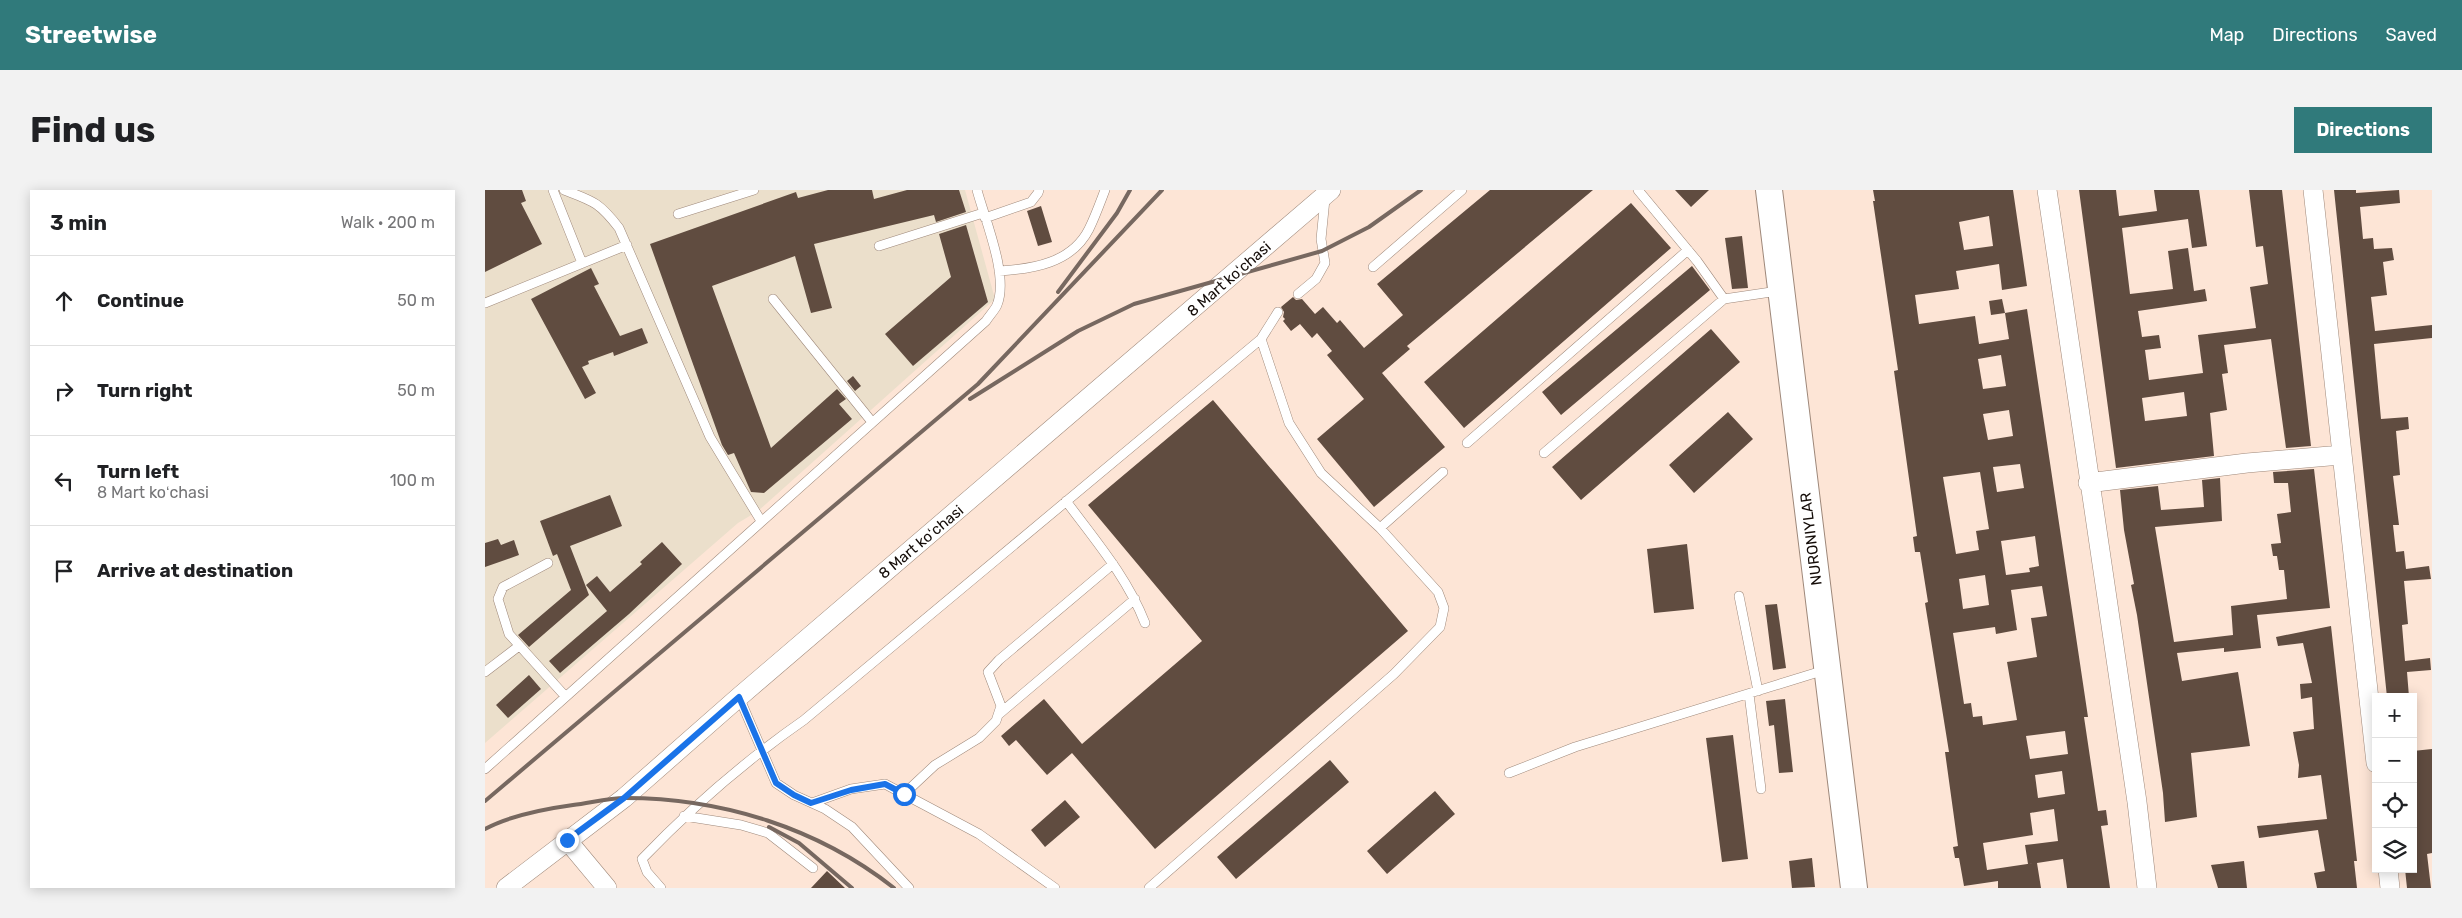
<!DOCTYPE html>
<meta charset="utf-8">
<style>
:root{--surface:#fff;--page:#f2f2f2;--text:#202124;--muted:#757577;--line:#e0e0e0;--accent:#307a7b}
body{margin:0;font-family:Rubik,sans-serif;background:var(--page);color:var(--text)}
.controls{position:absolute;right:15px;bottom:15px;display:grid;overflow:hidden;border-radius:0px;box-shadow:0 2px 12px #0003}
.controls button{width:45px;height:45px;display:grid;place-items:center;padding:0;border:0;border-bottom:1px solid var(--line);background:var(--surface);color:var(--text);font:25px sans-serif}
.stop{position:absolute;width:15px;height:15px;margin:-11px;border:4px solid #1a73e8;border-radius:50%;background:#fff}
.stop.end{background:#1a73e8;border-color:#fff;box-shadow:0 1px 5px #0008}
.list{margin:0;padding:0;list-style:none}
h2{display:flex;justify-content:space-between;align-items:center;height:65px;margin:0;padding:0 20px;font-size:21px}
h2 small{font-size:16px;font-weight:400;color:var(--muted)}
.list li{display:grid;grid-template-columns:32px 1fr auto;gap:15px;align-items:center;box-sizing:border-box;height:90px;padding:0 20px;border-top:1px solid var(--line)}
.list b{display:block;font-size:19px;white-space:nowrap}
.list p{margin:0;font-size:16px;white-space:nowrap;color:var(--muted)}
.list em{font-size:16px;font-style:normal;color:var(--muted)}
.icon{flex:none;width:28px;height:28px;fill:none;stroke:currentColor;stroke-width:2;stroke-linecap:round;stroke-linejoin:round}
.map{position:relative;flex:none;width:1947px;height:698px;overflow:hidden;border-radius:0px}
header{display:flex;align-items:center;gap:30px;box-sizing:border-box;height:70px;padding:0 25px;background:var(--accent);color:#fff}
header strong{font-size:24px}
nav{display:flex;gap:28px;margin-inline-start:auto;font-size:18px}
.intro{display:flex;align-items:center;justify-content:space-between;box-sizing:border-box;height:120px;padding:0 30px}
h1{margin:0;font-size:35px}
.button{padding:12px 22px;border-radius:0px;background:var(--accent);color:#fff;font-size:18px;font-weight:700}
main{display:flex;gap:30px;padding:0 30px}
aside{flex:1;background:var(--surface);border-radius:0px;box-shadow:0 2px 12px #0003}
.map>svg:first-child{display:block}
</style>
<header>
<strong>Streetwise</strong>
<nav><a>Map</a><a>Directions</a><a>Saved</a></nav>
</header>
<div class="intro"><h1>Find us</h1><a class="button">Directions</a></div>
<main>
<aside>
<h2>3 min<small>Walk · 200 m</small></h2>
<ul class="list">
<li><svg class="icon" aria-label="ahead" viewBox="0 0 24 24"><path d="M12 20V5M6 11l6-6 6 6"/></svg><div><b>Continue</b></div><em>50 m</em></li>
<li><svg class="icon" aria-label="right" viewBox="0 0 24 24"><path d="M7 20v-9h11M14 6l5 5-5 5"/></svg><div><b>Turn right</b></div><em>50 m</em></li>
<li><svg class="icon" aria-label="left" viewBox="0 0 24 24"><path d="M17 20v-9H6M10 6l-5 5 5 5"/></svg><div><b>Turn left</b><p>8 Mart koʻchasi</p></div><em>100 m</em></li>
<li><svg class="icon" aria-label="arrive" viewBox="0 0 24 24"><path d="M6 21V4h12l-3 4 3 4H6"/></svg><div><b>Arrive at destination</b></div></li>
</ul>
</aside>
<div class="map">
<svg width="1947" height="698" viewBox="0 0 1947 698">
<rect width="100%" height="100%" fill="#fde5d6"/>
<path fill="#ebdfcb" d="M0,0H480L510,109L273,321L253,333L0,553Z"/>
<path fill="#604c40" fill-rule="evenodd" d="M0,0H37L41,11L36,13L57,54L0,82Z
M343,0H387L389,9L422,0H474L481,22L451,32L449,25L329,54L347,118L326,123L310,66L227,96L286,258L352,199L361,209L354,214L367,229L279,303L266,302L249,263L243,265L237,255L165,54L311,2L313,8Z
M1005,0H1108L922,156L925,159L897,183L960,257L889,317L832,249L879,209L842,165L847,161L832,143L827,148L815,134L806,141L798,131L800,129L798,127L799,122L796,117L808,107L811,110L817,109L830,124L838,117L852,133L855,130L879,158L918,125L892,94Z
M1190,0H1224L1206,17Z
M1388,0H1528L1542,96L1517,100L1514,74L1471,81L1474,99L1430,105L1434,134L1490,126L1494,154L1524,149L1520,123L1542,119L1603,527H1599L1613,621L1621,620L1623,635L1616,636L1625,698H1582L1578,669L1552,673L1556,698H1513V691L1479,696L1474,668H1470L1468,657L1473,656L1460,562H1464L1440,413L1443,412L1435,362H1430L1428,347L1432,346L1409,181L1413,180L1388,11H1390ZM1504,26L1508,56L1479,60L1474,32ZM1516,165L1521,196L1498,199L1493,169ZM1524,220L1528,246L1503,250L1498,224ZM1535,274L1539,298L1512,302L1508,277ZM1495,282L1504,339L1491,341L1494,360L1471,364L1458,287ZM1550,346L1554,376L1544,378L1545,382L1521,385L1516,351ZM1500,385L1504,415L1478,419L1474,389ZM1557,396L1562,426L1546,428L1552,467L1522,472L1532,530L1498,535L1497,526L1488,527L1486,513L1479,514L1468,443L1510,437L1511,444L1532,440L1526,400ZM1580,541L1583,564L1545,569L1541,546ZM1577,581L1580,604L1553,608L1550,585ZM1569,619L1573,651L1540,655L1543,674L1549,673L1502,680L1498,653L1548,645L1545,623Z
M1594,0H1631L1634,26L1672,21L1669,0H1714L1722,56L1707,58L1703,29L1637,38L1645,104L1688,99L1683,61L1703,58L1709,101L1720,99L1722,111L1653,121L1657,147L1674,145L1676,158L1660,160L1664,190L1718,183L1713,145L1771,138L1765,97L1783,94L1778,56L1771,57L1764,0H1797L1826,256L1801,258L1786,149L1739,155L1743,183L1737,184L1742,220L1725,223L1729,266L1631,278ZM1699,202L1702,226L1660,231L1657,208Z
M1849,0H1871V3L1914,0L1915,13L1875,17L1878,49L1888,48L1889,59L1907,58L1909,70L1898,72L1902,105L1886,107L1890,141L1947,135V148L1889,154L1896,229L1923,227L1924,239L1911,241L1915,285L1908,286L1914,335H1908L1911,362L1919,361L1921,379L1944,376L1946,389L1919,391L1923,434L1917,435L1920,471L1945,468L1946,480L1922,482L1924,507H1902Z
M1146,13L1186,58L979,238L939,192Z
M556,16L567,52L553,56L542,21Z
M481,35L503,112L428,176L400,144L466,87L454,44Z
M1257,46L1263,98L1247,99L1240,48Z
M1207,76L1225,100L1076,225L1057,202Z
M106,78L114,94L109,96L135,146L157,138L163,153L129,166L128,162L103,171L104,174L97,177L111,203L100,209L46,109Z
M1517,109L1520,123L1506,125L1504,111Z
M1226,139L1255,172L1096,310L1067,277Z
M368,186L376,196L370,201L362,191Z
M728,210L923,441L670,659L587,563L562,585L531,550L524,556L516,546L559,509L597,554L717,451L603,315Z
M1243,222L1268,249L1209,303L1184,275Z
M1829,279L1845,418L1772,425L1776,458L1739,462V458L1692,463L1697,491L1753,482L1765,556L1706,563L1712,627L1680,632L1678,603L1652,425L1646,395L1649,394L1639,340L1635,300L1673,296L1676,320L1719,317L1717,290L1735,288L1737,331L1670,337L1689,452L1748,445L1746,416L1802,409L1799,380H1794L1792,366H1788L1786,354L1796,353L1792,324L1806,322L1803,293H1789L1788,282Z
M125,305L137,336L85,356L104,405L44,457L33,445L86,400L72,364L68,366L55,331Z
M13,349L16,355L29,350L34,365L0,377V353Z
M177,352L197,374L144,424L75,483L64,471L122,421L101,395L112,386L125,402L157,374L155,372Z
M1202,354L1209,419L1169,423L1162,359Z
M1292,414L1301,478L1288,480L1280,415Z
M1846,436L1872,671H1869L1872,698H1832L1829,683L1840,681L1833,640L1774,648L1772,636L1842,629L1836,585L1813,588L1814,575L1808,542L1829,539L1827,507L1816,509L1815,494L1827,493L1818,453L1793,456L1791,447Z
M44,485L56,499L23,528L11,515Z
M1300,509L1308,582L1294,583L1289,535L1284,536L1281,511Z
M1248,545L1263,669L1237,672L1221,548Z
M1947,559V663L1942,664L1946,698H1922L1920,679H1928V561Z
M845,570L864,592L751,689L732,667Z
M950,601L970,624L902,684L882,661Z
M580,610L595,627L560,657L546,640Z
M1327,668L1330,697L1307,698L1304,671Z
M1759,671L1762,698H1733L1726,675Z
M342,681L360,698H326Z"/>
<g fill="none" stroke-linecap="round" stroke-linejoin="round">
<g stroke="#9e887a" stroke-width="10">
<path id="service" d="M68,0L97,73
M79,0C108,11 114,12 134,38L225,247L276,331
M1153,0L1212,71L1239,109
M193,24L269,0
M500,28L546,12L553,3L554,0
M394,56L498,23
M888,77L977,0
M514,81C548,79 587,73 604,39C610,27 615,13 620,0
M813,104L831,89L840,73L836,49L840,9
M288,109L387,232
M0,113L142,55
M982,253L1203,60
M1059,263L1239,109L1293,101
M581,311C610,350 642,387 660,433
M895,338L958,282
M63,373L18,397L13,409L24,444L80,506
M1254,406L1273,501
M0,482L34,456
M1264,504L1276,599
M254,507L291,593L309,605L340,619L367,637L424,698
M513,525L650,409
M0,579L501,131C504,126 510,120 512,115C524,86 500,30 492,0
M1024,583L1090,557L1340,480
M419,604L450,575L494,548L511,531L516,516L503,482L514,470L628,374
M327,613L366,599L400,594L494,644L570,698
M199,626L256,635L283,643L328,678
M176,698L162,682L157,669C207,617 260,571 319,530L776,149L793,122
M664,698L909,484L955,437L959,418L953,402L895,338L836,283L804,233L776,149"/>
</g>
<g stroke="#9e887a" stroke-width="20">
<path id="minor" d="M1562,0L1652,612L1662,698
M1828,0L1891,573
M1603,293L1762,273L1856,265
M82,650L122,698
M1903,679L1905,698
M21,698L139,608L254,507L846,0"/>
</g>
<g stroke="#9e887a" stroke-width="28">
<path id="secondary" d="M1284,0L1369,698"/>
</g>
<use href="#service" stroke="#fff" stroke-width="9"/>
<use href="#minor" stroke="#fff" stroke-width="19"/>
<use href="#secondary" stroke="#fff" stroke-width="26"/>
<path stroke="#776860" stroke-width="4" d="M573,102L632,23L645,0
M485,209L593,141L649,114L837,61L884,37L936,0
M0,611L493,194L677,0
M284,637L314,653L367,698
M0,639C26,625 59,619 88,615C105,613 123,608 140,608C237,608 333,638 409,698"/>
</g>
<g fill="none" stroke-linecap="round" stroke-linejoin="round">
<path stroke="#1a73e8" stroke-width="6" d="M82,650L139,608L254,507L291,593L309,605L326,613L366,600L400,594L419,604"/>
</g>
<g text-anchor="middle" stroke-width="5" stroke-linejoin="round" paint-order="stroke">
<g font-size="15" fill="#140c08" stroke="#fff">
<text transform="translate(744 89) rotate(-41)" y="5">8 Mart koʻchasi</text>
<text transform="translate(1326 349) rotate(-97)" y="5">NURONIYLAR</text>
<text transform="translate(436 352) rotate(-40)" y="5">8 Mart koʻchasi</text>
</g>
</g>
</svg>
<div class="controls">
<button>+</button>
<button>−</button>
<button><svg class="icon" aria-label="locate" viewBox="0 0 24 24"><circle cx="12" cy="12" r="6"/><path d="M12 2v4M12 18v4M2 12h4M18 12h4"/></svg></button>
<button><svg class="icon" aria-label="layers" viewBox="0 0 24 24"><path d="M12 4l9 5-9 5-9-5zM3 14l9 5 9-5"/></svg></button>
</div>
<div class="stop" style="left:419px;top:604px"></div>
<div class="stop end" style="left:82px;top:650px"></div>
</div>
</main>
